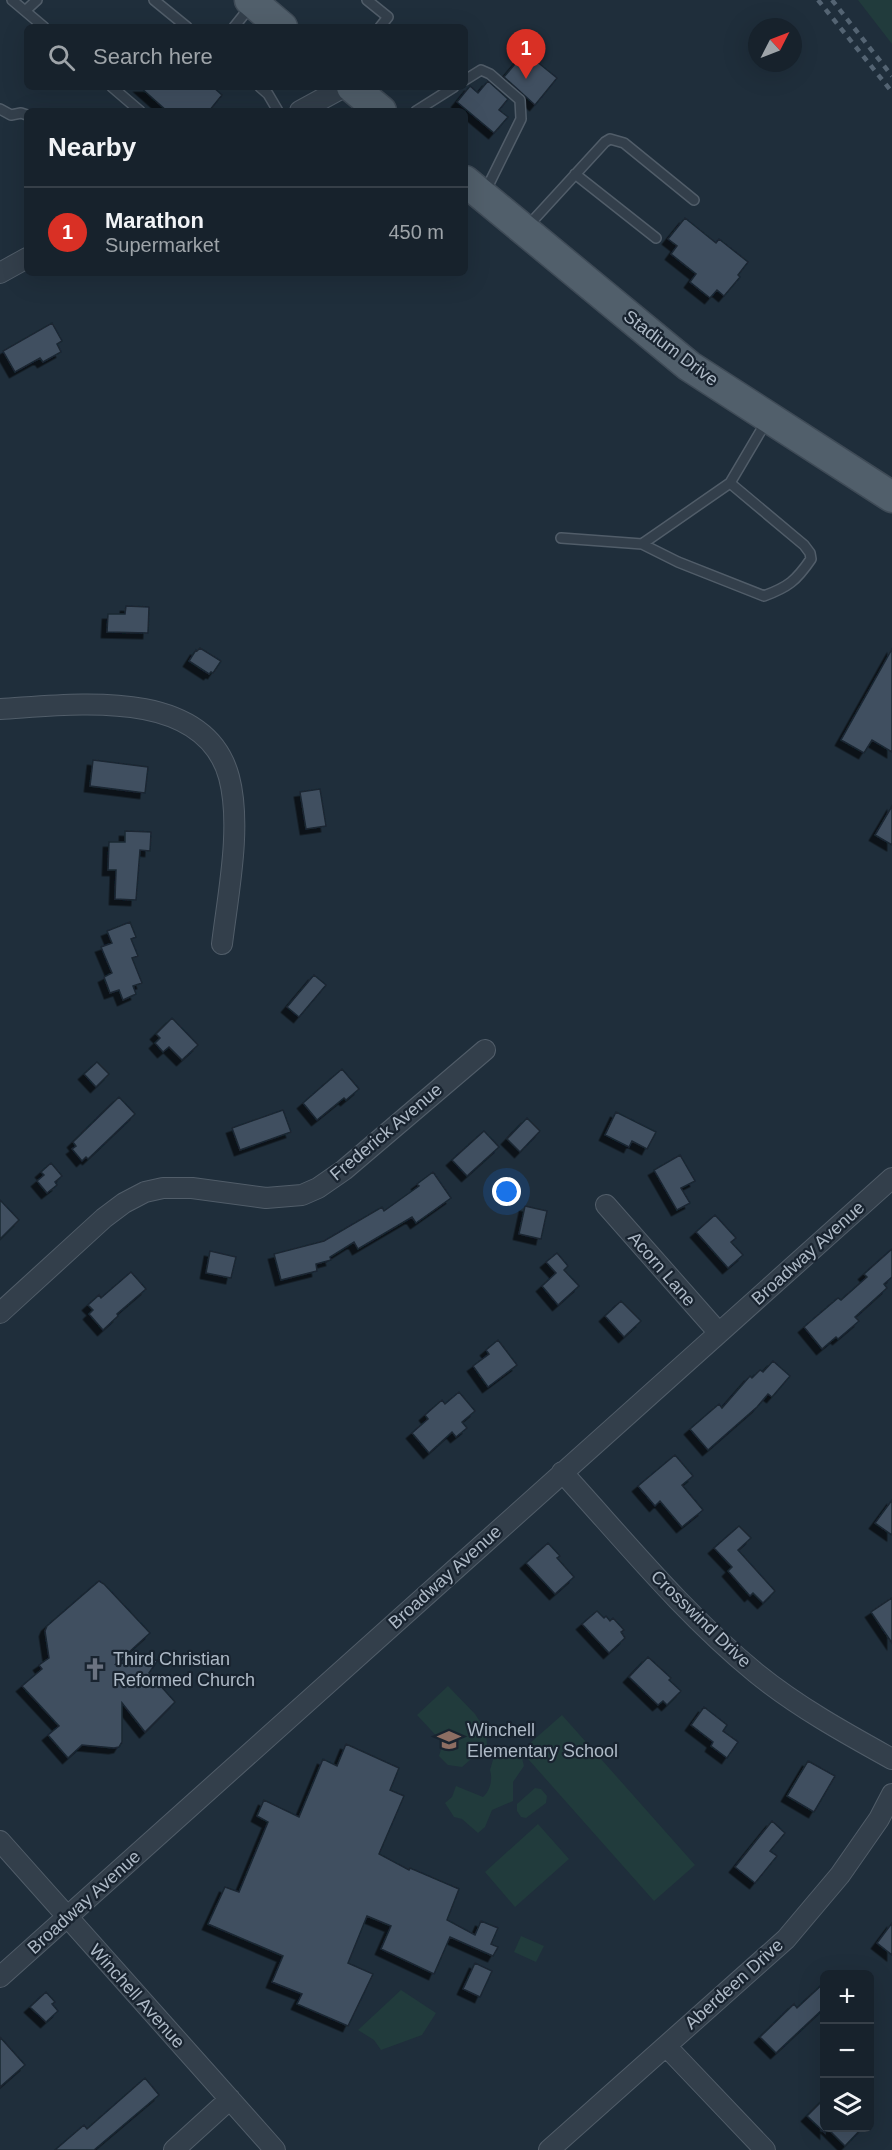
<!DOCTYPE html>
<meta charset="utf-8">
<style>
:root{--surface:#17222c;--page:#242f38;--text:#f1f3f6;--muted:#9ea4a9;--line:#363f48;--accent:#d93025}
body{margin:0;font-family:Arial,sans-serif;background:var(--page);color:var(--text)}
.controls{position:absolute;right:18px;bottom:18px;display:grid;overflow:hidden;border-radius:9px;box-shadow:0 6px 24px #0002}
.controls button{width:54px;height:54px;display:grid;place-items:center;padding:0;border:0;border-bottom:2px solid var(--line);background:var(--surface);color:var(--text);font:30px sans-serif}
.compass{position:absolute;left:748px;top:18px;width:54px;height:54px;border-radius:50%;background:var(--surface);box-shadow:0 6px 24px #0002;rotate:48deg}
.you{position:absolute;left:507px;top:1192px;width:21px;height:21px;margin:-15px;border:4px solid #fff;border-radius:50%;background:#1a73e8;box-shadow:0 0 0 9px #1a73e833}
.badge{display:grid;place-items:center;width:39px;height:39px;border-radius:50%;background:var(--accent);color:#fff;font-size:20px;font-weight:700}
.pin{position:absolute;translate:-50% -50px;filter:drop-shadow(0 2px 3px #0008)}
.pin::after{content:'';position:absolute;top:32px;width:21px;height:18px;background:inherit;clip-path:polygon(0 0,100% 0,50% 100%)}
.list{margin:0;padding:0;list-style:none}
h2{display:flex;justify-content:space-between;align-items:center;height:78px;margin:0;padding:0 24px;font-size:26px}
h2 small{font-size:20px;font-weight:400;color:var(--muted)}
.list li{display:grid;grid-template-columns:39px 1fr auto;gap:18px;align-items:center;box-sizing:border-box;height:90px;padding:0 24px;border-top:2px solid var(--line)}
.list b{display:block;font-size:22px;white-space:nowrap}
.list p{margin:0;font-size:20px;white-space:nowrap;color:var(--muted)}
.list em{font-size:20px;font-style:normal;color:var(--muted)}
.icon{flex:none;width:33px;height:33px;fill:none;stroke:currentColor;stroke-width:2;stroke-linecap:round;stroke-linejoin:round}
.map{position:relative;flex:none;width:892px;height:2150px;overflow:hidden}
.search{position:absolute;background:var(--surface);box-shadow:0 6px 24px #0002;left:24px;top:24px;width:444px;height:66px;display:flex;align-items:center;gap:15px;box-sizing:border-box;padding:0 21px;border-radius:9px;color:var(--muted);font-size:22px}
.panel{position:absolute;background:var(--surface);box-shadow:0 6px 24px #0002;left:24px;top:108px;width:444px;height:168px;border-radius:9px}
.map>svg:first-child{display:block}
</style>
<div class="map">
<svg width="892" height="2150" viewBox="0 0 892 2150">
<defs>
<filter id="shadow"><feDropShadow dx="-5.5" dy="5.5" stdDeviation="0" flood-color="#0009"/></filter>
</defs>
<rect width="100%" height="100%" fill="#1f2e3b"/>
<path fill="#213b3c" d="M858,0H892V44Z
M448,1686L475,1714L486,1731L487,1745L462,1767L448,1765L439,1756L443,1743L417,1715Z
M562,1715L695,1865L654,1901L521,1751Z
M513,1749L521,1754L524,1766L513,1782V1801L492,1810L485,1827L478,1833L462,1819L454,1817L445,1803L452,1797L456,1786L483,1797C490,1791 493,1779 490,1770L495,1753Z
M535,1788L541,1789L547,1796L546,1803L526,1818L521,1817L517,1811V1804Z
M538,1824L569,1859L515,1907L485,1872Z
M521,1936L544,1946L536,1962L514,1952Z
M401,1990L436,2013L422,2035L381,2050L374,2040L358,2030Z"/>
<path fill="#405060" stroke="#1a2632" stroke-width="1.5" filter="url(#shadow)" d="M525,52L557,78L535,105L504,77Z
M488,81L508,99L499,110L508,117L494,133L457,102L470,86L478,93Z
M140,87H213L222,95L209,111H167Z
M685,218L716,243L719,239L748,262L738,275L740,277L724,296L717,290L710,298L690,282L696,274L671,254L677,246L668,239Z
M52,323L62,341L57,344L61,352L43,362L40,358L15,372L3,351Z
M126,606L149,607L148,633L107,632L108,614H125Z
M200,648L221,661L213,673L211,672L209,674L189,661L196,650L197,651Z
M892,649V752L872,740L864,753L841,740Z
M93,760L148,767L145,793L90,786Z
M320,789L326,826L306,829L300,792Z
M892,806V845L875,835Z
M125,831L151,832L150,851L140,850L136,900L115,899L116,870H108L109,842H125Z
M130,922L136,937L131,939L138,956L132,958L142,983L133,986L136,994L123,1000L119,990L110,993L104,977L112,973L101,947L112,943L107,931Z
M314,975L326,985L299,1017L287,1007Z
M172,1018L198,1045L182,1060L169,1047L163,1052L155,1043L160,1038L156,1034Z
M97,1062L109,1074L96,1087L84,1074Z
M342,1069L359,1089L346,1100L344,1098L317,1120L303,1103Z
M119,1097L135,1114L88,1159L86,1157L82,1161L72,1149L76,1146L73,1142Z
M283,1110L291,1132L240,1150L232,1128Z
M616,1112L656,1132L647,1149L632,1141L629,1147L605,1135Z
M527,1118L540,1131L520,1152L507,1139Z
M484,1131L499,1147L467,1176L452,1160Z
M680,1155L695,1181L681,1188L690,1203L677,1210L654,1170Z
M51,1163L62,1176L55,1182L57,1185L47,1193L37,1181L44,1175L41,1172Z
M433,1172L451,1198L416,1223L412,1217L358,1249L354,1242L330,1257L331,1260L316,1264L317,1271L281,1280L274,1254L324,1241L382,1207L384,1211L419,1186L417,1184Z
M0,1200L19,1220L0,1239Z
M525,1206L547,1211L541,1239L519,1234Z
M715,1215L736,1238L731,1242L743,1255L728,1268L696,1232Z
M892,1249V1277L884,1284L887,1288L855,1317L859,1321L838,1339L836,1337L822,1349L804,1327L838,1298L841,1300L867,1277L864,1274Z
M210,1251L236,1257L231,1278L206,1273Z
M557,1253L568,1266L564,1270L579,1286L558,1305L542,1286L556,1273L546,1262Z
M131,1272L146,1289L117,1314L118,1316L103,1330L89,1314L93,1310L88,1305L99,1295L101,1298Z
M621,1301L641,1321L624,1337L605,1316Z
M498,1340L517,1365L488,1387L473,1366L489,1354L486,1350Z
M773,1361L790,1376L772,1397L768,1394L757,1407L708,1450L690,1429L719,1404L722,1408L750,1376L752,1378L760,1370L763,1372Z
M459,1392L475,1411L462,1422L467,1428L456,1437L452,1432L429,1453L412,1433L428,1419L425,1415L442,1400L445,1404Z
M675,1455L693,1476L682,1485L703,1510L682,1527L660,1501L655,1506L638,1486Z
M892,1500V1535L875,1523Z
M739,1526L751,1538L738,1550L775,1591L763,1603L753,1593L750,1596L728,1571L732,1567L714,1548Z
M548,1543L560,1556L557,1558L574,1577L555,1594L526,1563Z
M99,1581L104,1584L150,1633L116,1664L158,1660L149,1673L175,1702L145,1732L122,1703V1742L119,1747L114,1748L82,1745L68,1758L48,1735L59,1726L22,1686L42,1669L39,1665L49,1658L45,1631L47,1626Z
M892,1598V1643L871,1612Z
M597,1611L604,1618L606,1616L610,1621L613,1618L624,1630L621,1632L625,1638L609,1653L582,1624Z
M648,1657L671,1678L669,1680L681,1691L667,1705L663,1701L658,1705L629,1677Z
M704,1707L727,1725L723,1731L738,1742L727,1758L711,1746L713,1742L691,1725Z
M346,1744L399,1768L390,1790L404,1796L379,1854L409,1870L410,1868L459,1889L447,1920L475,1935L481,1921L498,1928L491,1944L498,1947L493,1956L450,1937L434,1974L381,1949L391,1926L367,1916L348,1963L373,1974L348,2026L297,2004L302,1994L272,1982L283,1956L208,1924L225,1887L239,1892L268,1822L257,1816L264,1800L299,1817L323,1759L337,1766Z
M808,1761L835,1776L814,1812L787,1796Z
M772,1821L785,1833L770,1851L777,1856L755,1883L735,1867Z
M892,1923V1955L877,1943Z
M475,1963L492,1971L480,1997L463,1989Z
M825,1982V2007L776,2053L760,2037L794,2004L797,2008Z
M46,1992L55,2002L52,2004L58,2011L46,2022L30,2007Z
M0,2037L25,2065L0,2087Z
M145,2078L159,2095L94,2150H55L84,2125L87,2129Z
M825,2098V2133L807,2116Z
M826,2127H863L845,2146Z"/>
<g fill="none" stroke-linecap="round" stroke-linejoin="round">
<g stroke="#515d69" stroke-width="12">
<path id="lane" d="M12,0L44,27
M154,0L187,27
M367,0L388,17L380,27
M25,11L37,0
M234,27L250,7
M465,80L481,70L490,74L520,100L521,119L485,192
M112,87L140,111
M260,87L268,94L278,111
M0,109L11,115L21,113L27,115
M416,111L454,87
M575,174L656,238
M527,227L605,142L610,139L624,143L694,200
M561,538L642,544L730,483L766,422
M642,544L678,562L764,596C788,587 796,581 811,559L810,553L804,545L730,483"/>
</g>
<g stroke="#515d69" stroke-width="22">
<path id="street" d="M300,111L344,87
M0,273L27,258
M0,709C70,705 204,685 229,777C242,826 228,894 222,944
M606,1205L719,1333
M0,1313L104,1218L124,1203L145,1192L163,1188H192L266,1198L302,1195L318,1188L344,1170L485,1050
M562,1472C625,1541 684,1614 756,1673C798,1707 845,1733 892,1759
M0,1841L275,2150
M0,1977L892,1178
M666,2046L765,2150
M174,2150L230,2099
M549,2150L786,1939L840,1875L879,1819L892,1794"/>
</g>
<g stroke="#3f4b57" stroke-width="33">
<path id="primary" d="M250,0L282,27
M352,87L381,111
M465,181L689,366L892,497"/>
</g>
<use href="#lane" stroke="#333f4b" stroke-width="9"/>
<use href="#street" stroke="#333f4b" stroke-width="20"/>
<use href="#primary" stroke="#515f6b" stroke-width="30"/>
<path stroke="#546473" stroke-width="4.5" stroke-dasharray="6 6" stroke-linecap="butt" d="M818,0L892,92
M832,0L892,76"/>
</g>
<defs>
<g id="church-bare" transform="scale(1.8)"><path d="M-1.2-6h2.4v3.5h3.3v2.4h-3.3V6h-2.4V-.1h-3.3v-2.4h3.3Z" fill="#6b7280" stroke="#192430" stroke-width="2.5" paint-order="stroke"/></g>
<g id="school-bare" transform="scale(1.8)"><path d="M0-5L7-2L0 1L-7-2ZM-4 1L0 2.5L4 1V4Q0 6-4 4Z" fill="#8d6e63" stroke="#192430" stroke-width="2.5" paint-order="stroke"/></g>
</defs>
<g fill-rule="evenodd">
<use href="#church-bare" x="95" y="1669"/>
<use href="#school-bare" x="449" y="1740"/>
</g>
<g text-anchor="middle" stroke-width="4.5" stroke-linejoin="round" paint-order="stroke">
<g font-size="18" fill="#aebac7" stroke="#192430">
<text transform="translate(671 348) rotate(37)" y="6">Stadium Drive</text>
<text transform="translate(386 1132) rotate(-40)" y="6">Frederick Avenue</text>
<text transform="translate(808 1253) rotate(-42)" y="6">Broadway Avenue</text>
<text transform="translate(662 1269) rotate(49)" y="6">Acorn Lane</text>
<text transform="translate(445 1577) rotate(-42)" y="6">Broadway Avenue</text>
<text transform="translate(701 1619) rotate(44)" y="6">Crosswind Drive</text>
<text transform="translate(84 1902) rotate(-42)" y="6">Broadway Avenue</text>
<text transform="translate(734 1984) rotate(-42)" y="6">Aberdeen Drive</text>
<text transform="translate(137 1996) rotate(48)" y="6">Winchell Avenue</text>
</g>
<g font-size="18" fill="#aebac7" stroke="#192430" text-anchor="start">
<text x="113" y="1665">Third Christian<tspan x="113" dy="21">Reformed Church</tspan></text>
<text x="467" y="1736">Winchell<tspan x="467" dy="21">Elementary School</tspan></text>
</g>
</g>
</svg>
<div class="controls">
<button>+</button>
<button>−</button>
<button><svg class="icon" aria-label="layers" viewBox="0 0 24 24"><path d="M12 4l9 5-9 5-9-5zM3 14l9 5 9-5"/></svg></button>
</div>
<svg class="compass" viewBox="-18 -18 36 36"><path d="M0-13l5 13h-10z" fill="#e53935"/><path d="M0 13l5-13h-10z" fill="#9ea4a9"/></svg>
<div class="you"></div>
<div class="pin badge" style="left:526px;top:79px">1</div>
<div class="search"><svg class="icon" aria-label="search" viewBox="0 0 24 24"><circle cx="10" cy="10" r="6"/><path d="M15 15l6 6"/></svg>Search here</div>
<section class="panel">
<h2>Nearby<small></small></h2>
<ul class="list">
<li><span class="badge">1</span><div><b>Marathon</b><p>Supermarket</p></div><em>450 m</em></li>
</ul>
</section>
</div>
